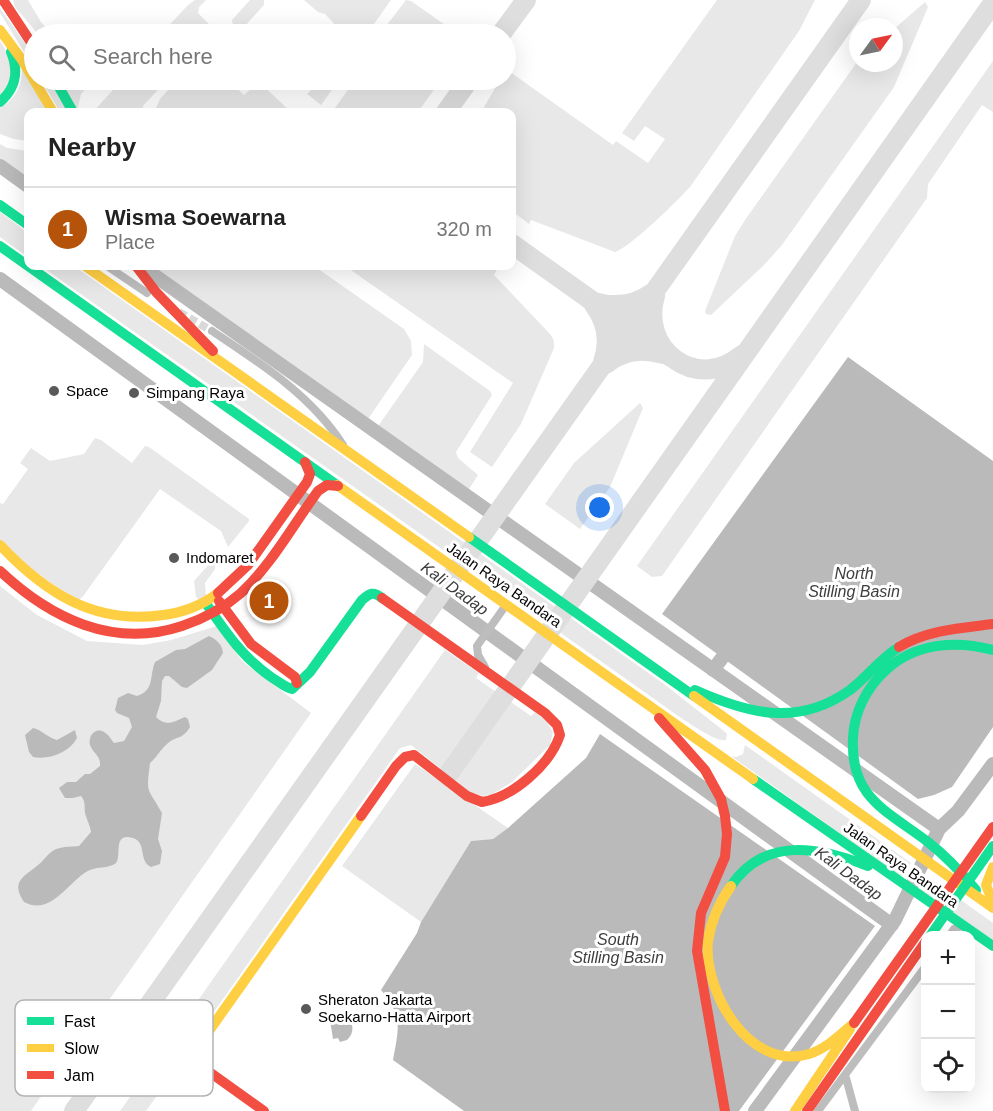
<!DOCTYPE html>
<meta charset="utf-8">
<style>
:root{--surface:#fff;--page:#f2f2f2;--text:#222;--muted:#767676;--line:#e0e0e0;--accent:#b45309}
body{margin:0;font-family:Helvetica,sans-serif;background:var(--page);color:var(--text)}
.controls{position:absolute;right:18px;bottom:18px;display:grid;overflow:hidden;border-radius:12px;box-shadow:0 6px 24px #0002}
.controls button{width:54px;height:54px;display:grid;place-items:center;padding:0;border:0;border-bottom:2px solid var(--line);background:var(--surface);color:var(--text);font:30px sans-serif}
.compass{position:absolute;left:849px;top:18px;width:54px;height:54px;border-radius:50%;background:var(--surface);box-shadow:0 6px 24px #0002;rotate:57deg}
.you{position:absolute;left:600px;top:508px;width:21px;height:21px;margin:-15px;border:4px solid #fff;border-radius:50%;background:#1a73e8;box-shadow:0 0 0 9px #1a73e833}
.badge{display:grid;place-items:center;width:39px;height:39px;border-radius:50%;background:var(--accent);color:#fff;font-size:20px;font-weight:700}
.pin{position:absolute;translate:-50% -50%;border:3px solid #fff;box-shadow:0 2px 6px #0006}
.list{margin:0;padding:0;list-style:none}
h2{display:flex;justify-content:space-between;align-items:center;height:78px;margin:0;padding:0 24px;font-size:26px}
h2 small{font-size:20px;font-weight:400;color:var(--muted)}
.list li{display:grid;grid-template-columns:39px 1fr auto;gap:18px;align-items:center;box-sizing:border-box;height:84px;padding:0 24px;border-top:2px solid var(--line)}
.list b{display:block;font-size:22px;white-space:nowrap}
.list p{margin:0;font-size:20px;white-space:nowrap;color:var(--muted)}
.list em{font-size:20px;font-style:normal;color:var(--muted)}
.icon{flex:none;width:33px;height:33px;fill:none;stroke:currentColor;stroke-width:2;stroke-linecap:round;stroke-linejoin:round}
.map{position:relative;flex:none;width:993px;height:1111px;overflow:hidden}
.search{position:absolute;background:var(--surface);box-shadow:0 6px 24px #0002;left:24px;top:24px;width:492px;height:66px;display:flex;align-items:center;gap:15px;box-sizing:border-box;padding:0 21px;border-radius:33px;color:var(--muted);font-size:22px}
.panel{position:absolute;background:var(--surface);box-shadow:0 6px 24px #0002;left:24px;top:108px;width:492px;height:162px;border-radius:12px}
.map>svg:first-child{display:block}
</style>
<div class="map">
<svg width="993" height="1111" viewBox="0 0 993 1111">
<rect width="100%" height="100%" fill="#fff"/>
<path fill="#e8e8e8" d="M13,0H28L41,22L52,34H38L15,7Z
M195,0H206L199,7L198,13L209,24V34H161L188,5Z
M250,0H264V5L245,26H233L232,20Z
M304,0H391L367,34H344L325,14L318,12Z
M406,0L411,1L458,34H380Z
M717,0H815L799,31L690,187C677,201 632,246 615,252L531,220L529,224L512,211V112H481L500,80H506V69L613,145L616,141L648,163L665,139L645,126L634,141L622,133Z
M925,2L928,7L894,87L782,245L764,265L711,315L706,314L705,311L735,236L745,220L857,62L894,63V29Z
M0,8L34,56V68L0,13Z
M0,41C15,64 18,75 0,96Z
M993,61V112L982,105L928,184L927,198L662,576L652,577L637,566Z
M22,68L47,112H28V141L14,139L0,134V108C16,98 22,87 22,68Z
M41,80H49L68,112H60Z
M59,80H93L81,94L78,107L75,108Z
M122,80H167L143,106L142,112H93Z
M177,80H236L232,84L244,95L259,82L291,112H154L160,99Z
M321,80H339L321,105L307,94Z
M355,80H441L418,112H332Z
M0,144L7,148L28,151V184L0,164Z
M0,212L28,233V257L0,237Z
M41,266H74L664,684L724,731L727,734L726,740C714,744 663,705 650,696Z
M149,266H314L404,329L411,341L412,355L368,419L365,418Z
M345,266H499L494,275L551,335L554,341V348L521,424L492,467L470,452L513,383Z
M424,344L490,391L492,395L456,452L458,458L478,475L464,497L374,432L423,362Z
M640,403L643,408L610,487L580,529L545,504L574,463Z
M95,438L101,440L132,463L145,446L149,447L249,519V521L228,547L221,531L160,489L84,595L79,600C49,584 24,564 0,541V503L3,504L28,469L20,463L31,448L50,461L84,454Z
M210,563L215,565V569L205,583L206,597L201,601L196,597L194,581Z
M0,586L37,615L87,641L143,645L171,640L217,626L243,662L311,713L31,1111H0Z
M445,650L479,673L476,678L531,716L535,712L547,722L553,732L550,745L512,782L491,795L483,796L470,792L411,745L400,748L175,1067L177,1068L146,1111H120Z
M745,745L911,863L901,877L731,756L736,757L743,754Z
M415,764L508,828L493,839L471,841L421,922L342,866Z
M928,877L941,886L933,898L920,890Z
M961,900L993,923V940L952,912Z"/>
<path fill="#bababa" d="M848,357L993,461V727L952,787L934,795L918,799L662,614Z
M209,636C217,640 222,644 223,653L212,670L187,688L182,687L169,676H165L162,681L161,701L156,717C166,727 174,722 185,717L188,719L190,727C181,741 177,735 167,744C160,750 157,757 150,763C146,795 147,786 162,813L158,839L162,851L160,864L151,867C138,861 147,842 133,838C112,832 122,856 116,863C110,869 94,866 86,872C67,884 50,916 24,902C10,881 24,877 38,865C46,859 49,850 60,848C66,846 73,847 79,846L91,832C90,825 88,823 86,816C83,809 87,803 81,796L73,798H65L59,788L67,782H76L85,774H90L100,766C101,755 93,754 90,745C88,736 95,727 104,732C108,734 111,739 114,743L124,741L132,727L129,718L117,713L115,710L118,698L128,693L137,696C155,690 149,677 155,662L176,650L185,649Z
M33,728C42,730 47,737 57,740L75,730L77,738C69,753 49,760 33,757L29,752L25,735Z
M600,734L875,926L739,1111H464L393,1060C399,1027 403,1017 381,990L417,933L421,922L471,841L493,839L508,828L586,758Z
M344,1013C353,1020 356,1032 347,1040L340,1042L338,1038L333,1039L330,1020L336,1019V1016Z"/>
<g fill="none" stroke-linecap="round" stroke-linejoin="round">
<path stroke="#bababa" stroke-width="14" d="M0,166L28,186
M141,266L939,829
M0,279L892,925
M713,670L722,658
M755,1111L895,920L939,829L958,811L993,764"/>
<path stroke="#dedede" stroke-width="20" d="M501,34L526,0
M446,112L469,80
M512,244L671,357
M655,296C639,350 697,393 742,355
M594,302C615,308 634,306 652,293
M594,305C607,322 610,342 603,362
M606,364C622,350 643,348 663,354
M450,772L993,3
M74,1111L861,0"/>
<path stroke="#d9d9d9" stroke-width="8" stroke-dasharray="8 4" stroke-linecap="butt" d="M179,312L212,331"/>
<path stroke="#bdbdbd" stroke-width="8" d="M107,266L147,293
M212,331C260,363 311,395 343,445
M485,667L478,655L477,646L506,605
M949,936L954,929L962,926
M846,1078L855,1111
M818,1111L926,966"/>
<path stroke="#16e098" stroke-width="10" d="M55,80L73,112
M0,102C16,88 19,72 11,52
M0,205L28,225
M0,246L337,485
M469,537L694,696
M205,602C225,631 242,657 271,677C278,681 284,687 292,689L310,672L362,600C370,593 373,591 382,598
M695,690C749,714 798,727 850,690C867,677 880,659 899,647
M753,779L993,946
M731,886C765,836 819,847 868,866
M976,890C961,872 946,856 928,842C886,810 850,798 853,738C854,712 867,687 886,670C915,643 956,640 993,650"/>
<path stroke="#ffcf43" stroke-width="10" d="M0,30L22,60L53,112
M85,266L469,537
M337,485L753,779
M0,545C45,593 95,625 163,615C182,613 203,605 218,593
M694,696L993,908
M993,867L986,885L993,903
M731,886C719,903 711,920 708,941C703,991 749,1072 809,1054C826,1049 840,1035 854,1023
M204,1038L361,816
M795,1111L850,1029"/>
<path stroke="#f24e42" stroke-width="10" d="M3,0L34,47
M136,266L156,292L213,351
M0,571C50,618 113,649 182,626C203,619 224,608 241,593C272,564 293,525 318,491L327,485L338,486
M218,593L248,565L307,482L310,474L305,462
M219,601L251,644L295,677L297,683
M899,647C927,630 961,628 993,624
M659,718L705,770L721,799L725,816L727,834L725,857L701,913L697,951L725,1111
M361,816L396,766L405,757L414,755L467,796L482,802C513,797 550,765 560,735L557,725L545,713L382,598
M204,1038L195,1051L194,1057L201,1066L264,1111
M807,1111L926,941"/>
<path stroke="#16e098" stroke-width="10" d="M930,936L993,846"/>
<path stroke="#f24e42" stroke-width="10" d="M854,1023L993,827"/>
</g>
<g fill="#595959" stroke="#fff" stroke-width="2">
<circle cx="54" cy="391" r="6"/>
<circle cx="134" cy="393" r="6"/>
<circle cx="174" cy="558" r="6"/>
<circle cx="306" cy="1009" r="6"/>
</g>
<g text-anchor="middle" stroke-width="6" stroke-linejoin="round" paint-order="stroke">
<g font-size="15" fill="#000" stroke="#fff" text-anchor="start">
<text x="66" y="396">Space</text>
<text x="146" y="398">Simpang Raya</text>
<text x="186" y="563">Indomaret</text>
<text x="318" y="1005">Sheraton Jakarta<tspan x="318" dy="17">Soekarno-Hatta Airport</tspan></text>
</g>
<g font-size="15" fill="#000" stroke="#fff">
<text transform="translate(504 585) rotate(35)" y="5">Jalan Raya Bandara</text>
<text transform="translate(901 865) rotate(35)" y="5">Jalan Raya Bandara</text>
</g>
<g font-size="16" font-style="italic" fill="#3e3e3e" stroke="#fff">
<text x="854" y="579">North<tspan x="854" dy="18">Stilling Basin</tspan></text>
<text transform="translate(455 588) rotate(36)" y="6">Kali Dadap</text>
<text transform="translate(849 873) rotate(36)" y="6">Kali Dadap</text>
<text x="618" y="945">South<tspan x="618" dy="18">Stilling Basin</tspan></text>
</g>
</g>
<rect x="15" y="1000" width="198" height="96" rx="9" fill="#fff" stroke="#b2b2b2" stroke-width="1.5"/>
<rect x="27" y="1017" width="27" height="8" fill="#16e098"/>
<rect x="27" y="1044" width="27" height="8" fill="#ffcf43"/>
<rect x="27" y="1071" width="27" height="8" fill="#f24e42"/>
<g font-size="16" fill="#000">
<text x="64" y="1027">Fast</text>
<text x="64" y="1054">Slow</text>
<text x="64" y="1081">Jam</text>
</g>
</svg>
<div class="controls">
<button>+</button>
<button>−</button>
<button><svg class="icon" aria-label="locate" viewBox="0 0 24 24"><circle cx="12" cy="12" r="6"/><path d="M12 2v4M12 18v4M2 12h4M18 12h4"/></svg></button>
</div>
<svg class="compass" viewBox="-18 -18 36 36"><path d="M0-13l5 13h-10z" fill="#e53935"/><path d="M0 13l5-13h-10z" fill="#767676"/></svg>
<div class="you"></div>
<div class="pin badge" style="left:269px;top:601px">1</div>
<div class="search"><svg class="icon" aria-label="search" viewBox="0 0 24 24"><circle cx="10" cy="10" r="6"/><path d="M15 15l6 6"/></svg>Search here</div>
<section class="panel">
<h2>Nearby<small></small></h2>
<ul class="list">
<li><span class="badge">1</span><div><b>Wisma Soewarna</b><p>Place</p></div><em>320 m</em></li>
</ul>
</section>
</div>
